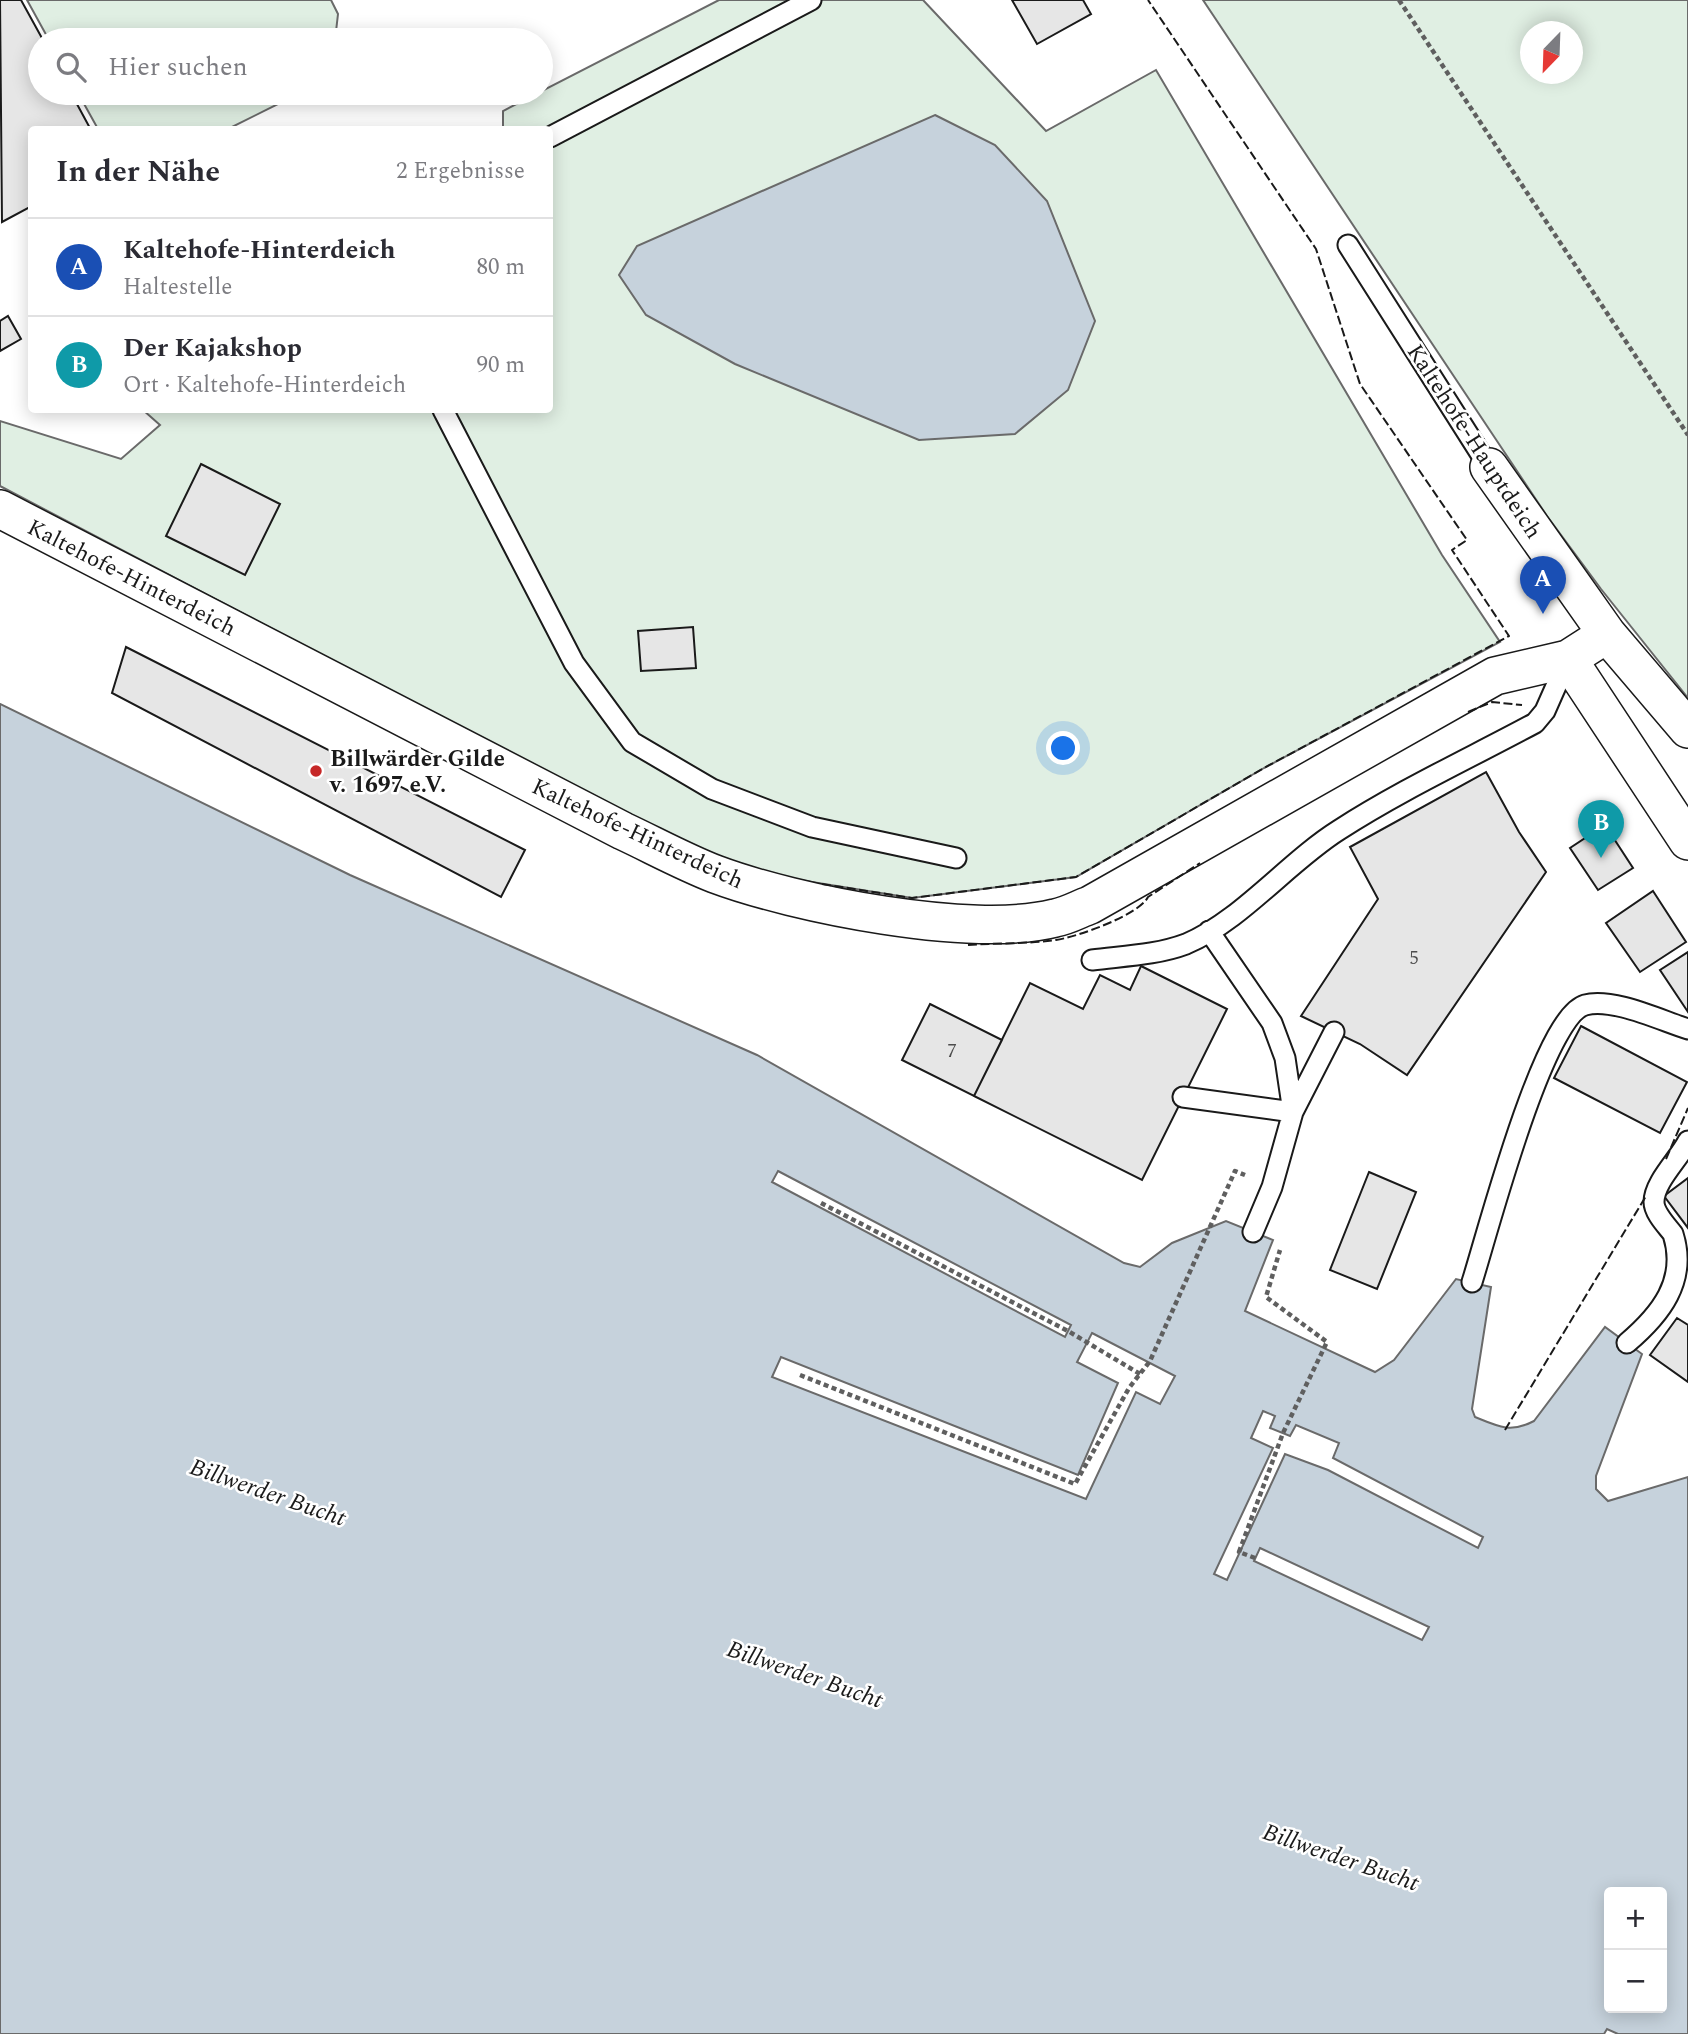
<!DOCTYPE html>
<html lang="de">
<meta charset="utf-8">
<style>
:root{--surface:#fff;--page:#f7f7f7;--text:#2b2b33;--muted:#7c7c81;--line:#e1e1e2;--accent:#c62828}
body{margin:0;font-family:Spectral,serif;background:var(--page);color:var(--text)}
.controls{position:absolute;right:21px;bottom:21px;display:grid;overflow:hidden;border-radius:7px;box-shadow:0 4px 18px #0003}
.controls button{width:63px;height:63px;display:grid;place-items:center;padding:0;border:0;border-bottom:2px solid var(--line);background:var(--surface);color:var(--text);font:35px sans-serif}
.compass{position:absolute;left:1520px;top:21px;width:63px;height:63px;border-radius:50%;background:var(--surface);box-shadow:0 4px 18px #0003;rotate:203deg}
.you{position:absolute;left:1064px;top:749px;width:24px;height:24px;margin:-18px;border:5px solid #fff;border-radius:50%;background:#1a73e8;box-shadow:0 0 0 10px #1a73e833}
.badge{display:grid;place-items:center;width:46px;height:46px;border-radius:50%;background:var(--accent);color:#fff;font-size:23px;font-weight:700}
.pin{position:absolute;translate:-50% -58px;filter:drop-shadow(0 2px 4px #0008)}
.pin::after{content:'';position:absolute;top:37px;width:24px;height:21px;background:inherit;clip-path:polygon(0 0,100% 0,50% 100%)}
.list{margin:0;padding:0;list-style:none}
h2{display:flex;justify-content:space-between;align-items:center;height:91px;margin:0;padding:0 28px;font-size:30px}
h2 small{font-size:23px;font-weight:400;color:var(--muted)}
.list li{display:grid;grid-template-columns:46px 1fr auto;gap:21px;align-items:center;box-sizing:border-box;height:98px;padding:0 28px;border-top:2px solid var(--line)}
.list b{display:block;font-size:26px;white-space:nowrap}
.list p{margin:0;font-size:23px;white-space:nowrap;color:var(--muted)}
.list em{font-size:23px;font-style:normal;color:var(--muted)}
.icon{flex:none;width:38px;height:38px;fill:none;stroke:currentColor;stroke-width:2;stroke-linecap:round;stroke-linejoin:round}
.map{position:relative;flex:none;width:1688px;height:2034px;overflow:hidden}
.search{position:absolute;background:var(--surface);box-shadow:0 4px 18px #0003;left:28px;top:28px;width:525px;height:77px;display:flex;align-items:center;gap:18px;box-sizing:border-box;padding:0 24px;border-radius:38px;color:var(--muted);font-size:26px}
.panel{position:absolute;background:var(--surface);box-shadow:0 4px 18px #0003;left:28px;top:126px;width:525px;height:287px;border-radius:7px}
.map>svg:first-child{display:block}
</style>
<div class="map">
<svg width="1688" height="2034" viewBox="0 0 1688 2034">
<rect width="100%" height="100%" fill="#fff"/>
<path fill="#e0efe3" stroke="#6a6a6a" stroke-width="2" fill-rule="evenodd" d="M27,0H331L338,14L335,40H49Z
M719,0H923L1046,131L1156,70L1442,555L1500,642L1264,768L1076,877L912,898L730,869L0,486V421L121,459L160,425L143,410H550V130L503,129V111Z
M1203,0H1688V698L1601,589L1547,516ZM1530,32H1572V74H1530Z
M78,93H300L228,129H98Z"/>
<path fill="#c6d2dc" stroke="#6a6a6a" stroke-width="2" fill-rule="evenodd" d="M935,115L995,145L1047,201L1095,321L1068,390L1015,434L919,440L735,364L646,315L619,275L637,246Z
M0,704L350,875L757,1055L1124,1263L1140,1267L1172,1243L1226,1221L1273,1240L1245,1311L1375,1372L1394,1360L1456,1279L1491,1287L1472,1409L1475,1417C1499,1427 1511,1433 1534,1421L1605,1327L1642,1354L1596,1476V1489L1608,1501L1688,1477V2034H1618L1607,2029L1604,2034H0ZM1609,1892H1662V2008H1609Z"/>
<path fill="#fff" stroke="#6a6a6a" stroke-width="2" d="M778,1171L1071,1325L1065,1337L772,1182Z
M1092,1333L1175,1376L1160,1404L1136,1392L1086,1499L772,1377L781,1357L1078,1475L1118,1383L1077,1362Z
M1263,1411L1275,1416L1270,1428L1290,1436L1296,1425L1339,1443L1333,1458L1483,1537L1478,1548L1328,1470L1285,1454L1227,1580L1214,1574L1273,1448L1251,1438Z
M1260,1548L1429,1627L1422,1640L1254,1561Z"/>
<path fill="#e6e6e6" stroke="#1a1a1a" stroke-width="2" d="M0,0H21L43,40L40,93H71L91,130H32V206L2,222Z
M1012,0H1083L1091,14L1037,44Z
M8,316L21,339L0,351V321Z
M201,464L280,504L245,575L166,536Z
M693,627L696,668L641,671L638,631Z
M126,647L525,850L501,897L112,693Z
M1486,772L1519,832L1546,872L1407,1075L1360,1044L1301,1016L1378,899L1350,847Z
M1605,825L1633,868L1598,890L1570,848Z
M1653,891L1686,942L1640,972L1606,923Z
M1688,952V1012L1660,970Z
M1141,966L1227,1009L1142,1180L974,1096L1030,983L1083,1009L1100,975L1130,990Z
M930,1004L1002,1040L974,1096L902,1060Z
M1581,1026L1687,1082L1660,1133L1554,1078Z
M1369,1172L1416,1192L1377,1289L1330,1270Z
M1688,1178V1228L1664,1196Z
M1677,1318L1688,1325V1382L1650,1355Z"/>
<g fill="none" stroke-linecap="round" stroke-linejoin="round">
<g stroke="#1a1a1a" stroke-width="23">
<path id="service" d="M550,137L811,0
M1348,245L1489,467
M443,410L574,663L632,742L712,789L812,827L956,858
M1209,931L1272,1023L1285,1058L1293,1112L1272,1187L1253,1232
M1092,960C1123,956 1157,955 1186,944C1241,921 1288,862 1339,830C1401,790 1470,758 1535,723L1545,711L1568,659
M1183,1097L1293,1112L1334,1032
M1472,1282C1487,1235 1543,1017 1585,1005C1612,997 1662,1021 1688,1029
M1627,1343C1660,1315 1688,1281 1673,1234C1667,1226 1654,1213 1654,1202C1654,1182 1679,1159 1688,1141"/>
</g>
<g stroke="#1a1a1a" stroke-width="40">
<path id="minor" d="M1489,467L1607,634L1688,729
M0,509L623,831C653,845 684,862 715,874C795,904 972,939 1055,918C1067,916 1079,909 1090,905L1495,676L1568,659L1607,634
M1568,659L1688,841"/>
</g>
<path stroke="#5f5f5f" stroke-width="4.5" stroke-dasharray="5 3.5" stroke-linecap="butt" d="M1399,0L1688,435
M821,1203L1068,1331L1140,1374
M800,1375L1075,1484L1129,1388L1150,1361L1235,1171L1245,1175
M1255,1558L1239,1552L1283,1433L1327,1342L1266,1297L1280,1250"/>
<use href="#service" stroke="#fff" stroke-width="19"/>
<use href="#minor" stroke="#fff" stroke-width="37"/>
<path stroke="#1a1a1a" stroke-width="2" stroke-dasharray="9 3.5" stroke-linecap="butt" d="M1468,712L1492,702L1522,705
M822,884L912,898L1076,877L1264,768L1509,636L1452,550L1467,540L1360,384L1316,249L1148,0
M968,945C997,943 1027,944 1056,940C1077,937 1139,915 1148,897L1200,863
M1666,1159L1688,1108
M1505,1430L1646,1196"/>
</g>
<circle fill="#c62828" stroke="#fff" stroke-width="2.5" cx="316" cy="771" r="7"/>
<g text-anchor="middle" stroke-width="5" stroke-linejoin="round" paint-order="stroke">
<g font-size="19" fill="#4d4d4d">
<text x="1414" y="964">5</text>
<text x="952" y="1057">7</text>
</g>
<g font-size="23" fill="#1a1a1a" stroke="#fff">
<text transform="translate(1475 441) rotate(57)" y="8">Kaltehofe-Hauptdeich</text>
<text transform="translate(132 577) rotate(27)" y="8">Kaltehofe-Hinterdeich</text>
<text transform="translate(638 833) rotate(25)" y="8">Kaltehofe-Hinterdeich</text>
</g>
<g font-size="23" font-weight="bold" fill="#1a1a1a" stroke="#fff" text-anchor="start">
<text x="330" y="766">Billwärder Gilde<tspan x="330" dy="26">v. 1697 e.V.</tspan></text>
</g>
<g font-size="24" font-style="italic" fill="#1a1a1a" stroke="#fff">
<text transform="translate(268 1492) rotate(19)" y="8">Billwerder Bucht</text>
<text transform="translate(805 1674) rotate(19)" y="8">Billwerder Bucht</text>
<text transform="translate(1341 1857) rotate(19)" y="8">Billwerder Bucht</text>
</g>
</g>
</svg>
<div class="controls">
<button>+</button>
<button>−</button>
</div>
<svg class="compass" viewBox="-18 -18 36 36"><path d="M0-13l5 13h-10z" fill="#e53935"/><path d="M0 13l5-13h-10z" fill="#7c7c81"/></svg>
<div class="you"></div>
<div class="pin badge" style="left:1543px;top:614px;background:#1a4fb4">A</div>
<div class="pin badge" style="left:1601px;top:858px;background:#0f9aa8">B</div>
<div class="search"><svg class="icon" aria-label="search" viewBox="0 0 24 24"><circle cx="10" cy="10" r="6"/><path d="M15 15l6 6"/></svg>Hier suchen</div>
<section class="panel">
<h2>In der Nähe<small>2 Ergebnisse</small></h2>
<ul class="list">
<li><span class="badge" style="background:#1a4fb4">A</span><div><b>Kaltehofe-Hinterdeich</b><p>Haltestelle</p></div><em>80 m</em></li>
<li><span class="badge" style="background:#0f9aa8">B</span><div><b>Der Kajakshop</b><p>Ort · Kaltehofe-Hinterdeich</p></div><em>90 m</em></li>
</ul>
</section>
</div>
